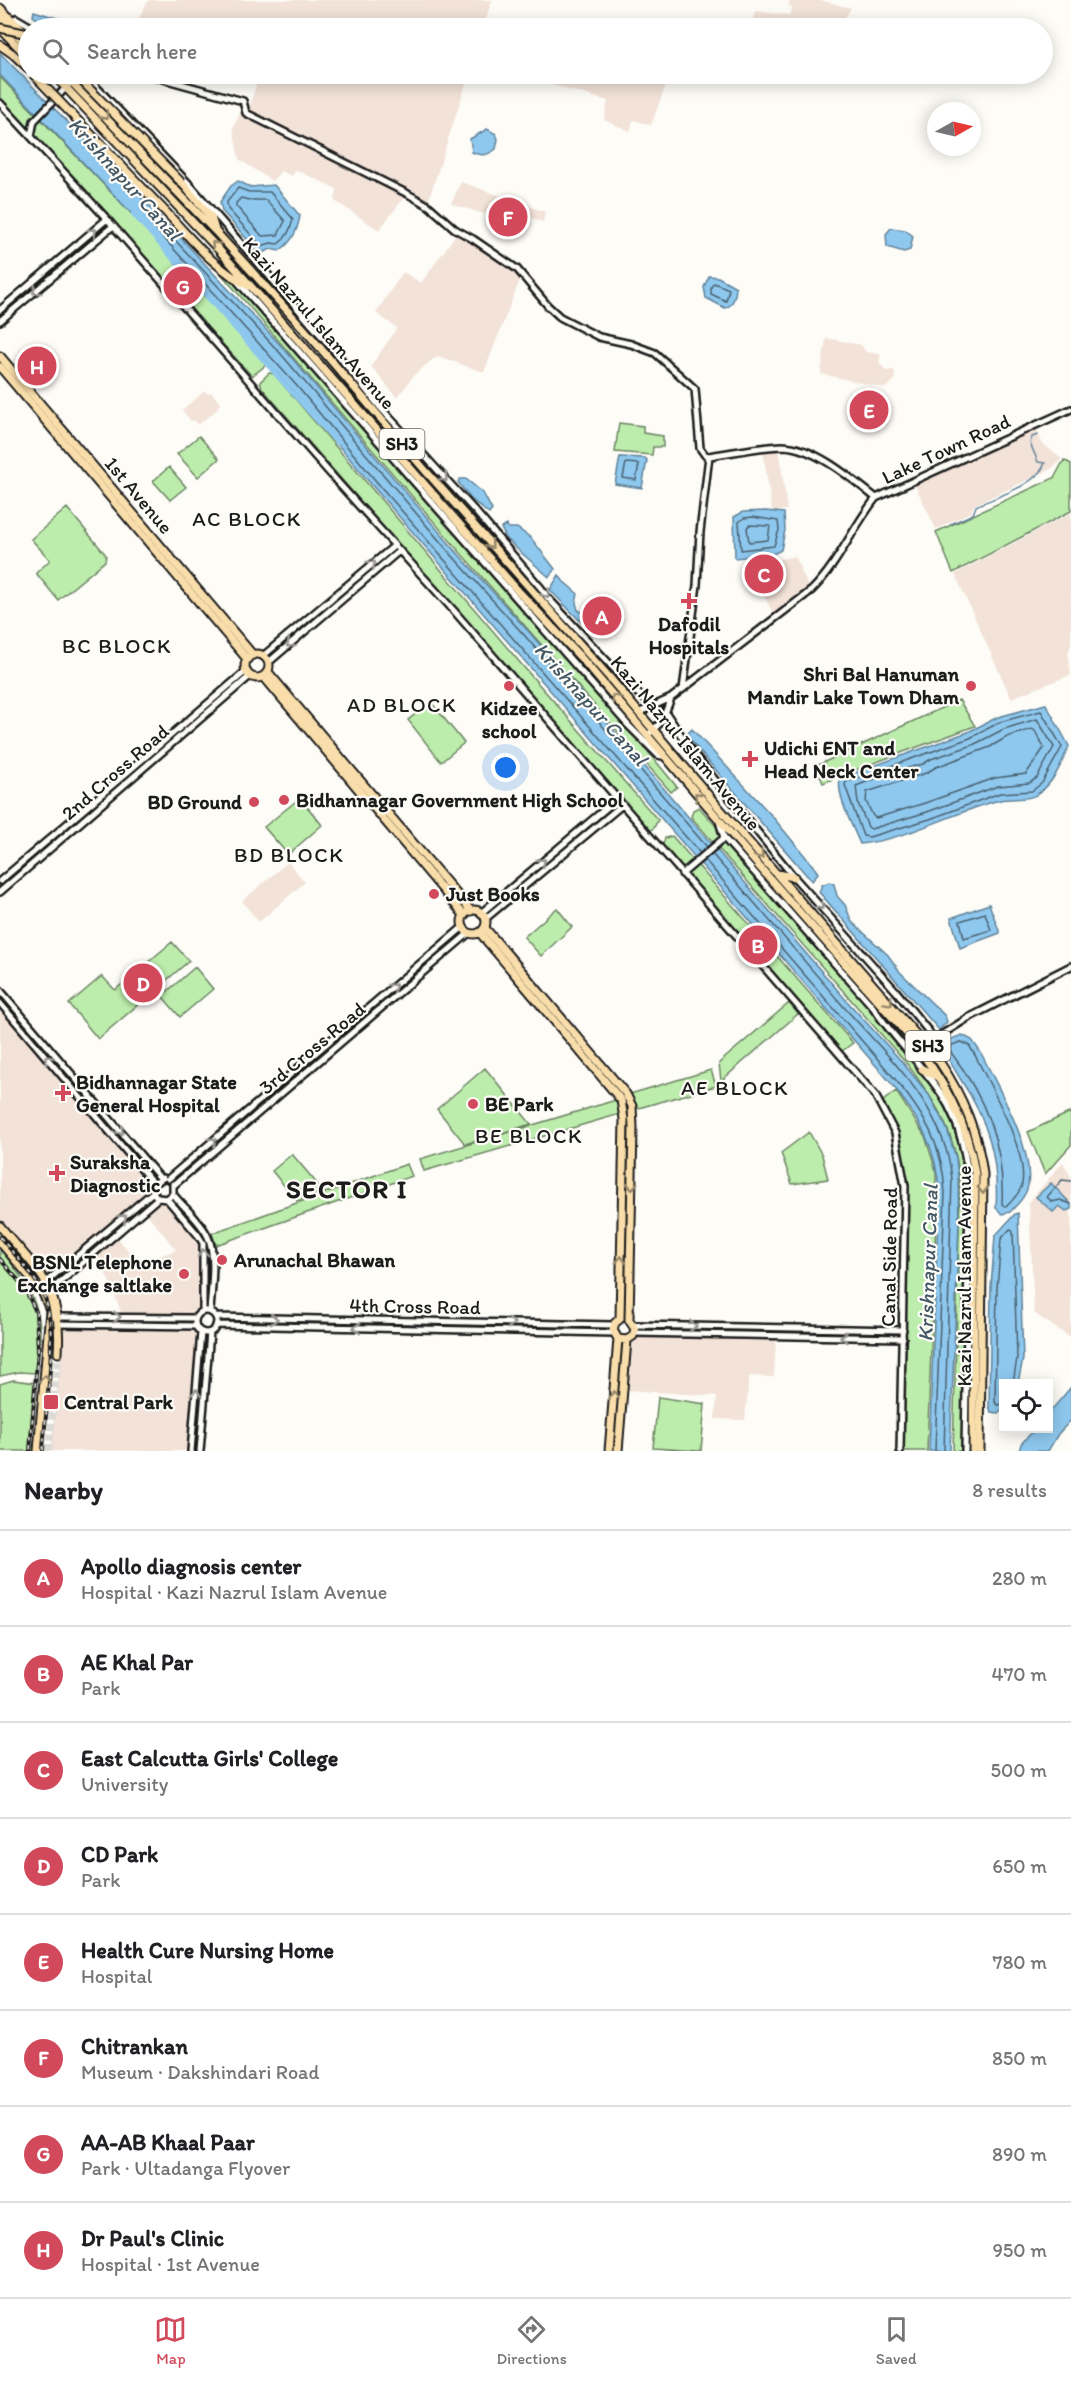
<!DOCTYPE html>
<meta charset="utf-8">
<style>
:root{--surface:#fff;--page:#f6f6f6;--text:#202124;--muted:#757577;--line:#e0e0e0;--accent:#d1495b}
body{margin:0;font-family:Itim,sans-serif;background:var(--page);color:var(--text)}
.controls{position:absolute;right:18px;bottom:18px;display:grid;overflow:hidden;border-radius:0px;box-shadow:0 3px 15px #0003}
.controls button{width:54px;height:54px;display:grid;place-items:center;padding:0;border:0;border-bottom:2px solid var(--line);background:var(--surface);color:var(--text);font:30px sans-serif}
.compass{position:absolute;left:927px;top:102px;width:54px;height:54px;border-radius:50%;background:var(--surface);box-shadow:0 3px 15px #0003;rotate:82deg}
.you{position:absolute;left:506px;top:768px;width:21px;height:21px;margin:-15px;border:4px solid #fff;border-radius:50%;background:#1a73e8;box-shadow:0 0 0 9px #1a73e833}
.badge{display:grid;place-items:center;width:39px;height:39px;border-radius:50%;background:var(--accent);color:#fff;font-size:20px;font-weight:700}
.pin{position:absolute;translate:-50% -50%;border:3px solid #fff;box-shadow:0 2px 6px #0006}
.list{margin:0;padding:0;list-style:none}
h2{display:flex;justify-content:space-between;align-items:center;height:78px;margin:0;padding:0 24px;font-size:26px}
h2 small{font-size:20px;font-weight:400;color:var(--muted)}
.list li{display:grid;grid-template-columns:39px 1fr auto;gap:18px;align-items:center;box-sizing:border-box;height:96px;padding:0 24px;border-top:2px solid var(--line)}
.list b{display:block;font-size:22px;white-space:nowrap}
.list p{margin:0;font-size:20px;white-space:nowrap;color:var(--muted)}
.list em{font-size:20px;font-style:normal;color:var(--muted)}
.icon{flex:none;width:33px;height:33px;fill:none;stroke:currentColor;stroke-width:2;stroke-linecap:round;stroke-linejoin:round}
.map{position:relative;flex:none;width:1071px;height:1451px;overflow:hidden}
.search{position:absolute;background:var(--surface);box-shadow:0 3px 15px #0003;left:18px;right:18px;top:18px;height:66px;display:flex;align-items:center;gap:15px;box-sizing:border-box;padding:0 21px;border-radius:33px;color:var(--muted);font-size:22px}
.sheet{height:846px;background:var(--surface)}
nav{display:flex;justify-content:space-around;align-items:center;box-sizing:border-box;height:84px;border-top:2px solid var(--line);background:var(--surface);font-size:16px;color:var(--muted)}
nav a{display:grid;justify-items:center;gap:3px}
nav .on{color:var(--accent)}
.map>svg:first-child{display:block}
</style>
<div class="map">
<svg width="1071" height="1451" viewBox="0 0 1071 1451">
<rect width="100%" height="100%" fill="#fdfcf7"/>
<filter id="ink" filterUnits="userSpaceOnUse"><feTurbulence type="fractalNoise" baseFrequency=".0167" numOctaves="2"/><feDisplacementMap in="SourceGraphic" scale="12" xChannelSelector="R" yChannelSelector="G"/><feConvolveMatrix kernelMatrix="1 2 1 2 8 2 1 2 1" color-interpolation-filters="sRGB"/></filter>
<g filter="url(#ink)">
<path fill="#f2e2d7" d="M148,0H492L483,28H134Z
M790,0H820L851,8L839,28H751L755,11L789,15L793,7L788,6Z
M255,74H469L428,202L359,166L248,112L259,75Z
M539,74H621L666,85L651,125L633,120L630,131L604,120L608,101L535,80Z
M240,113L300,143L406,195L379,230L335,201L337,189L296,170L292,176L281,171L272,181L239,159L233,128Z
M461,182L545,212L543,222L490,203L485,214L451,204Z
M457,233L516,271L521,277L484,372L439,357L432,360L414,375L397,398L371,366L397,328L376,313L403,272L421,283Z
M826,338L861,345L866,352L881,354L879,362L886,371L894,370L895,380L885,388L821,374Z
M205,391L208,394L211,392L221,404L217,407L218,409L198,425L194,420L191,421L182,410Z
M1036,428L1042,443L1062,459L1051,469L974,505L971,512L936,529L914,483Z
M779,449L787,510L772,511L763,451Z
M1071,513V644L1068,655L1071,675L1011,698L955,574Z
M795,556L809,589L774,616L750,566Z
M288,862L305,882L259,922L242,901Z
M0,1008L149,1183V1191L48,1277L0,1220Z
M1063,1162L1071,1177V1338L1034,1313L1029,1202Z
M158,1201L167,1202L200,1242L201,1310L195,1316L122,1315L112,1287L98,1258L99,1251L116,1237L140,1263L176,1250L145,1211Z
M63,1326L195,1328L199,1332L189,1451H51Z
M637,1335L776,1338L774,1377L749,1376L745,1420L715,1419L717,1396L625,1390L630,1342Z"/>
<path fill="#bdedac" stroke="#6c8464" stroke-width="1.5" d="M0,77L130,212L263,360L266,365L252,376L0,100Z
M217,269L252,292L608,703L677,787L671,792L459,551Z
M269,373L274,374L528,672L658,820L653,829L649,830L643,825L262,388L260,382Z
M619,423L643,426V433L663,436V447H653L652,455L615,452Z
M199,436L219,459L198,477L177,454Z
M1064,460L1071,464V511L953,573L936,532L1054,478Z
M169,467L186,487L170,500L153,481Z
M67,508L106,555L105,561L58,600L36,573L50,560L31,539Z
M959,700L975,726C924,745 873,762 823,783L816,766Z
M431,702L464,743L441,762L408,720Z
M300,798L322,825L291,852L284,850L264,827Z
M699,807L903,1037L929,1069L946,1098L968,1169L965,1451H953L960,1192C959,1138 939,1106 907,1064L691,817L693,810Z
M672,836L853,1043L842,1051L662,847L665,838Z
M557,908L572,927L541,956L524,937Z
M172,942L189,961L98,1039L69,1004L102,976L115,990Z
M195,967L213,989L180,1017L162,996Z
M789,1003L798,1014L721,1081L719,1063Z
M485,1068L531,1124L465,1144L437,1109Z
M711,1070L716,1086L635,1109L630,1094Z
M896,1091L925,1136L936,1171V1222L927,1451H903L908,1181L898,1132L883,1101Z
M616,1100L620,1114L424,1171L420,1159Z
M1071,1112V1145L1045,1174L1028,1132Z
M809,1132L822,1155L828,1179L792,1184L781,1153Z
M292,1154L324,1192L297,1201L272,1171Z
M407,1164L412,1176L216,1245L212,1233Z
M0,1249C18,1272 38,1296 40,1327C41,1342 37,1358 36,1373L19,1372L0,1376Z
M13,1380L36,1383L31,1446L35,1447V1451H0V1384Z
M658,1397L705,1404L701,1451L653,1448Z"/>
<path fill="#8ec8ee" stroke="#60839a" stroke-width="1.5" d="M34,11L70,22L80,28H49L33,16Z
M0,53L178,235L285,350L453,548L529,632L847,1001L903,1063L929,1095L947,1129L956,1158L958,1178L959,1224L950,1451H929L939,1193C937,1146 919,1119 891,1083L376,490L291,389L169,253L0,75Z
M487,129L496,134L498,139L496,149C487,156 482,156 472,152L470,139Z
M238,181L250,187L274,185L300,216C297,232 292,242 279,251L271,249L260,254L222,211L220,202L231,186Z
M891,228L905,230L913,236L910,250L904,252L887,247L886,234Z
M709,276L718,277L736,287C736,295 733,306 725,308L706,298L704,287Z
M620,457L645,458L647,460L642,488L615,484Z
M460,479H466L483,493L492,510L489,514L470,498L458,482Z
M766,511L784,513L785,530L781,550L773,554L735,558L734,517L743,512Z
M507,525L508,528H517L531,538L555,569L549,577L517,549L506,538L501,528Z
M559,575L563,581L578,594L576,603L578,610L584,613L594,625L588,629L550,590Z
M1046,704L1069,746C1062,763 1053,785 1036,795C1027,801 1011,797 1000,800C953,812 909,839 860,844C853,827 836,796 840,778L968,732L998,717Z
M692,729L772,816L814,867L818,873L812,881L809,878L701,753L690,739L688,733Z
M829,882L834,884L837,896L845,905L852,922L888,955L900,972L945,1016L947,1022L939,1030L819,892L822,885Z
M989,904L1000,933L960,948L951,918Z
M962,1035L972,1040L981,1053C998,1088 1034,1148 1028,1185C1027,1195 1017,1205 1010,1212L1002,1214L996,1208C999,1158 988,1121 961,1080C955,1071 951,1061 943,1052L946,1041Z
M1051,1183L1071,1204V1209L1066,1211L1059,1206L1053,1212L1036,1197Z
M1018,1213L1023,1359L1018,1383L1004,1384L1003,1408L998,1413L991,1412L989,1406L991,1287L995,1236L1015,1214Z
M1071,1387V1420L1058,1434L1048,1451H1019L1021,1444L1035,1429L1048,1428L1049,1413Z"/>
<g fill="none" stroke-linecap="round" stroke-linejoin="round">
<path stroke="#4a6170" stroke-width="1.5" d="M238,188L249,192H270L293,219C291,229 287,238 278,244L271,243L261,246L228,209L227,202Z
M241,198L249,200H266L285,221L278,235L262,236L236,206V203Z
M714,283L729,289L726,301L711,294V287Z
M626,463L639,464L636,480L623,478Z
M753,517L778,521L779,530L774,546L741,550L739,522L744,518Z
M749,525L770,526L768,540L749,542L747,528Z
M1041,711L1062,747L1042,783L1032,791L1000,793L930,819L869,837L863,836L845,785L846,782L970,738L1000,722Z
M1037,719L1054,747L1037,778L1029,783L998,786L927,812L871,829L868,827L858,803L856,786L893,772L923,764L931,759L973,745L1004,729Z
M1032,729L1035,731L1044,748L1026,774L995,778L925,803L876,818L873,816L866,801L867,792L926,773L936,767L990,747L1007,737Z
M700,853L381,487L296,385L154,227V223H158L174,239L281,354L449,552L525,636L707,847
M712,854C754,902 795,950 837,999C884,1054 944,1102 952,1179L944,1451
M705,860L895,1079C925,1116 943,1145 945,1193L935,1451
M985,913L991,930L964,938L960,921Z
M961,1042L969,1045L976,1057C991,1088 1028,1151 1022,1184C1021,1192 1012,1201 1006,1207L1002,1204C1005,1146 985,1097 950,1051L952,1045Z
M1071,1181L1062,1180L1047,1197L1052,1202L1060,1200L1071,1204
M1004,1404L997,1405L995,1402L997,1288L1001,1239L1010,1229L1013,1232L1017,1358L1013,1384"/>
<path stroke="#60839a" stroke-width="1.5" d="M951,524L973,514L976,506C996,497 1038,485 1045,463L1038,462L1030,443L1032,437L1038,435"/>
<path stroke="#8ec8ee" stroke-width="4.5" d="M133,214L337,443"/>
<path stroke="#dbdad6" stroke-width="7" stroke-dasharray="7 3.5" stroke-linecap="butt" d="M49,1451L58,1353"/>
<g stroke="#1c1c1c" stroke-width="10">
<path id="minor" d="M13,21L16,18L33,28
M84,74L190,185L333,349L379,406L475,511L541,588L547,597L634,690L653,706
M145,74L243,101L246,113L408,194L429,206L455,229L473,239L517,269L548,306L560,317L599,337L631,344L655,353L695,389L700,448L705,455L709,456
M0,103L107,219L341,486L455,612L875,1095L895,1133L905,1186L900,1451
M31,136L34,121L79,74
M238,282L628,725L658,755L666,757
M0,310L107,219
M0,321L113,226
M709,456C731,453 762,446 783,446C815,447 852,479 876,498
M263,656L394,546
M269,662L399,551
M683,689L697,585L700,532L709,456
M638,713L671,698
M666,713L693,753L794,877L896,991L929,1032L935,1045L933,1053
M648,735L662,721L671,698L812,590C839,563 852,528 876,498L1071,409
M719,821L724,838L873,1007C893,1038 921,1063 942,1095C960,1122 968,1160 969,1192L965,1451
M682,874L724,838
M0,881L246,671
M0,892L250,676
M481,913L617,799
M485,919L622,805
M0,990L160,1178
M0,1003L154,1184
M933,1040L968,1018L1071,966
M163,1178L154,1184V1194L158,1198L167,1199L198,1235L203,1243V1311
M168,1179L463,927
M174,1185L469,933
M173,1194C184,1208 201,1221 208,1237C217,1256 211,1291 210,1312
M167,1199L173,1194V1184
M46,1282L153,1192
M51,1290L158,1198
M195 1322a11 11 0 1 1 22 0a11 11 0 1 1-22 0Z
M53,1317L195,1318
M216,1317L614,1325
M57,1324L196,1326
M216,1325L614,1333
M634,1325L903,1330
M634,1333L903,1338
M191,1451L201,1332
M200,1451L210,1332"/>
</g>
<g stroke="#1c1c1c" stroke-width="11">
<path id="major" d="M0,8L27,35
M0,16L28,47
M0,28L28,57
M0,45L13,54L28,68
M53,74L220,251L519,592L583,660L757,864L908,1035C941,1076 968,1121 975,1174L973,1451
M64,74L216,232L304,329L424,469L609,677L714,802L939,1061C962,1095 978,1133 983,1174L980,1451
M182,183L211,217L215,230
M162,208C188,235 214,269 249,286
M0,356L253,655
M0,367L247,659
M245 666a12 12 0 1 1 24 0a12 12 0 1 1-24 0Z
M268,672L471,911
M264,677L464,915
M777,874L794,877
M462 922a12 12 0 1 1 24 0a12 12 0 1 1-24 0Z
M485,928L626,1094L632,1106L633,1128L629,1320L635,1329L633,1336L627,1340L618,1451
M480,933L621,1100L624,1119L620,1319L615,1323L613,1330L618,1339L627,1340
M922,1069L936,1076
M0,1226C39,1273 63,1287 58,1353
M0,1242L42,1291L50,1310L38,1451
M609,1451L618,1339"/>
</g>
<use href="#minor" stroke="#fdfcf7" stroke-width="5"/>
<use href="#major" stroke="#f9deab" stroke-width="7"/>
<g stroke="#1c1c1c" stroke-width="4">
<path id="rail" d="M0,1237C15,1255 34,1274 44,1296C59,1330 45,1411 43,1451
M0,1259L24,1287L36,1312L38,1349L30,1451"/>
</g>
<use href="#rail" stroke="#fdfcf7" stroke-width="1.5" stroke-dasharray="4.5" stroke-linecap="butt"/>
<g stroke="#1c1c1c" stroke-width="11" stroke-linecap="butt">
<path id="major-bridge" d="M0,28L28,34
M33,74L162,208
M75,74L182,183"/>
</g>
<use href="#major-bridge" stroke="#f9deab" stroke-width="7"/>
</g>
<defs><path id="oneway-chevron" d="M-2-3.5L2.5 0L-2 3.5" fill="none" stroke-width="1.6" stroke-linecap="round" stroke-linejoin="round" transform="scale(1.5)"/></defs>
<g stroke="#96876b">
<use href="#oneway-chevron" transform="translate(105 116) rotate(46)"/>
<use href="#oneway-chevron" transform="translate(215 245) rotate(-133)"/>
<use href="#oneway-chevron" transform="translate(490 545) rotate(49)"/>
<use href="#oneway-chevron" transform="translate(615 698) rotate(-131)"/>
<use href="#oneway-chevron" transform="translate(698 796) rotate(-131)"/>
<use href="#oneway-chevron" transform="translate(760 855) rotate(49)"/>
<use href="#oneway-chevron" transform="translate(889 1002) rotate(49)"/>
<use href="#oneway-chevron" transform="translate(632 1186) rotate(91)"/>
<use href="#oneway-chevron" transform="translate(983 1190) rotate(88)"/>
<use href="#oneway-chevron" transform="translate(621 1260) rotate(-89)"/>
<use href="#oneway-chevron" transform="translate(45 1379) rotate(-85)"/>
<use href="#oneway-chevron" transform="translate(614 1395) rotate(-85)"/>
</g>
<g stroke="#989794">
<use href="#oneway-chevron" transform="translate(93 232) rotate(-41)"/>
<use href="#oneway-chevron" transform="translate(36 291) rotate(140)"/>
<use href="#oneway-chevron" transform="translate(444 478) rotate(47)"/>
<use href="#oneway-chevron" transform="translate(372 564) rotate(-40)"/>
<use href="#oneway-chevron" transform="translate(546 594) rotate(54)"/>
<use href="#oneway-chevron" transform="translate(290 644) rotate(140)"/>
<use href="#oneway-chevron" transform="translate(542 862) rotate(-41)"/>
<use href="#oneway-chevron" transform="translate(820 906) rotate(48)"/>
<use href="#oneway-chevron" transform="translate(393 987) rotate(-41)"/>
<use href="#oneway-chevron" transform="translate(48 1059) rotate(-130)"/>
<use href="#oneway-chevron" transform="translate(120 1131) rotate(50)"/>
<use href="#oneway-chevron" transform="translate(213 1141) rotate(-40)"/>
<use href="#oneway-chevron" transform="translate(123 1218) rotate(-41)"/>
<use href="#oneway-chevron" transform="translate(203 1253) rotate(-95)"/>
<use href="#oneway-chevron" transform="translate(117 1317) rotate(1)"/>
<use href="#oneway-chevron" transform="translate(274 1319) rotate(1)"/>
<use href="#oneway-chevron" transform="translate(511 1323) rotate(1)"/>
<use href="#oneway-chevron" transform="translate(693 1326) rotate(1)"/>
<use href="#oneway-chevron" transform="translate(357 1328) rotate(-179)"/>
<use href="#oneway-chevron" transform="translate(844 1337) rotate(-179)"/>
<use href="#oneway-chevron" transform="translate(196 1393) rotate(-86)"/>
</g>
</g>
<g fill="#d1495b" stroke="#fdfcf7" stroke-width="2">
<path d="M686 592h6v6h6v6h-6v6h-6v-6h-6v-6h6z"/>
<circle cx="509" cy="686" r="6"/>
<circle cx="971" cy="686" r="6"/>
<path d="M747 750h6v6h6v6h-6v6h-6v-6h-6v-6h6z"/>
<circle cx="284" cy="800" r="6"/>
<circle cx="254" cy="802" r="6"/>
<circle cx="434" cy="894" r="6"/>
<path d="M60 1084h6v6h6v6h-6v6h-6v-6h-6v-6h6z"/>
<circle cx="473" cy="1104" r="6"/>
<path d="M54 1164h6v6h6v6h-6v6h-6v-6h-6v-6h6z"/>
<circle cx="222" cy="1260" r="6"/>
<circle cx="184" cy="1274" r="6"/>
<rect x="43" y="1394" width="16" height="16" rx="3"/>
</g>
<g text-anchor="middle" stroke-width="4.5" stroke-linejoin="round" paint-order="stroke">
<g fill="#fdfcf7" stroke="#605f5e" stroke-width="1.5">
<rect x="379.5" y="429" width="45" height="30" rx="4.5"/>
<rect x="905.5" y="1031" width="45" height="30" rx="4.5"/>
</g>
<g font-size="18" font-weight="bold" fill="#1c1c1c">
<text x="402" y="450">SH3</text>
<text x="928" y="1052">SH3</text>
</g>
<g font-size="20" fill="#1c1c1c" stroke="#fdfcf7">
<text transform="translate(319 323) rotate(49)" y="7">Kazi Nazrul Islam Avenue</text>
<text transform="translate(946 449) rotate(-25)" y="7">Lake Town Road</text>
<text transform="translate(139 495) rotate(50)" y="7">1st Avenue</text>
<text transform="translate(686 743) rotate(50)" y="7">Kazi Nazrul Islam Avenue</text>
<text transform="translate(115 772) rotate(-41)" y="7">2nd Cross Road</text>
<text transform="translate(312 1048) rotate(-40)" y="7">3rd Cross Road</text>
<text transform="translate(889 1257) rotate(-89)" y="7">Canal Side Road</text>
<text transform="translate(964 1276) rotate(-90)" y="7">Kazi Nazrul Islam Avenue</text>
<text transform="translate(415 1306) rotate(1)" y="7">4th Cross Road</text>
</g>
<g font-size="20" font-weight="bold" fill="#1c1c1c" stroke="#fdfcf7" text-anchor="start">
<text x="689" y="631" text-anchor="middle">Dafodil<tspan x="689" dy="23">Hospitals</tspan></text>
<text x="959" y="681" text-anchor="end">Shri Bal Hanuman<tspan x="959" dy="23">Mandir Lake Town Dham</tspan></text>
<text x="509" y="715" text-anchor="middle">Kidzee<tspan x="509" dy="23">school</tspan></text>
<text x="764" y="755">Udichi ENT and<tspan x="764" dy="23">Head Neck Center</tspan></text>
<text x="296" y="807">Bidhannagar Government High School</text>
<text x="242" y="809" text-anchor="end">BD Ground</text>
<text x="446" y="901">Just Books</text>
<text x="76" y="1089">Bidhannagar State<tspan x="76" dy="23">General Hospital</tspan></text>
<text x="485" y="1111">BE Park</text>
<text x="70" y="1169">Suraksha<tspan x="70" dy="23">Diagnostic</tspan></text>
<text x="234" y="1267">Arunachal Bhawan</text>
<text x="172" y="1269" text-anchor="end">BSNL Telephone<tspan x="172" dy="23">Exchange saltlake</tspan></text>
<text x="64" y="1409">Central Park</text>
</g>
<g font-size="21" font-style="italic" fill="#445866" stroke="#fdfcf7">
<text transform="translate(125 179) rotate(48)" y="7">Krishnapur Canal</text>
<text transform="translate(591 704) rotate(48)" y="7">Krishnapur Canal</text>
<text transform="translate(928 1263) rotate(-88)" y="7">Krishnapur Canal</text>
</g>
<g font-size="21" letter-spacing="1.5" fill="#1c1c1c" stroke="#fdfcf7">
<text x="247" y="526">AC BLOCK</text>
<text x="117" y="653">BC BLOCK</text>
<text x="402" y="712">AD BLOCK</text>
<text x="289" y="862">BD BLOCK</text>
<text x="735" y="1095">AE BLOCK</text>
<text x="529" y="1143">BE BLOCK</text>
</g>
<g font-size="26" font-weight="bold" letter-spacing="1.5" fill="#1c1c1c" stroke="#fdfcf7">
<text x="347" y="1198">SECTOR I</text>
</g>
</g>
</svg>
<div class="controls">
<button><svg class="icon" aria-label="locate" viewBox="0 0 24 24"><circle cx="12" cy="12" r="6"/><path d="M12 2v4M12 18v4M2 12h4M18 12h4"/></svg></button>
</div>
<svg class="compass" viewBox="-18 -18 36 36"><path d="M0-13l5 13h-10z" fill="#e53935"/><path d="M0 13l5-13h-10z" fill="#757577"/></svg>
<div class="you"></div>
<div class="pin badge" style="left:602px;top:616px">A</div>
<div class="pin badge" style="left:758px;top:945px">B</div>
<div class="pin badge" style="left:764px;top:574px">C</div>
<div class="pin badge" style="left:143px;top:983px">D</div>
<div class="pin badge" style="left:869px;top:410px">E</div>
<div class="pin badge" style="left:508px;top:217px">F</div>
<div class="pin badge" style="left:183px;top:286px">G</div>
<div class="pin badge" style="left:37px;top:366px">H</div>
<div class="search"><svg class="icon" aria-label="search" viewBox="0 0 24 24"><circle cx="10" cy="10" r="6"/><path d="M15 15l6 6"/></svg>Search here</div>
</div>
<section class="sheet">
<h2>Nearby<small>8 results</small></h2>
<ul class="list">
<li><span class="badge">A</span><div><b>Apollo diagnosis center</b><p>Hospital · Kazi Nazrul Islam Avenue</p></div><em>280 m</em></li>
<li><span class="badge">B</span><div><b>AE Khal Par</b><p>Park</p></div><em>470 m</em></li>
<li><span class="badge">C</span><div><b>East Calcutta Girls' College</b><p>University</p></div><em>500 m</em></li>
<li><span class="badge">D</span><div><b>CD Park</b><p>Park</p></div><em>650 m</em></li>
<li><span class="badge">E</span><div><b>Health Cure Nursing Home</b><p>Hospital</p></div><em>780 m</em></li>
<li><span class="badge">F</span><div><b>Chitrankan</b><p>Museum · Dakshindari Road</p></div><em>850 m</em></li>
<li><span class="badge">G</span><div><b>AA-AB Khaal Paar</b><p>Park · Ultadanga Flyover</p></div><em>890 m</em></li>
<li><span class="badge">H</span><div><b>Dr Paul's Clinic</b><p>Hospital · 1st Avenue</p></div><em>950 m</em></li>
</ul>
</section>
<nav>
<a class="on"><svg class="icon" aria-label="map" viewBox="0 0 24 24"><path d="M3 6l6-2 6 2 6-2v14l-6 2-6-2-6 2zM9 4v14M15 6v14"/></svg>Map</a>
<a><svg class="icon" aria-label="directions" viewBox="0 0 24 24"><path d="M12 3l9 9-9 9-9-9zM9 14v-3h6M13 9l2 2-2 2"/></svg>Directions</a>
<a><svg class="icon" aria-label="saved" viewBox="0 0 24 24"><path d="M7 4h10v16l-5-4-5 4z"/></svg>Saved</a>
</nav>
